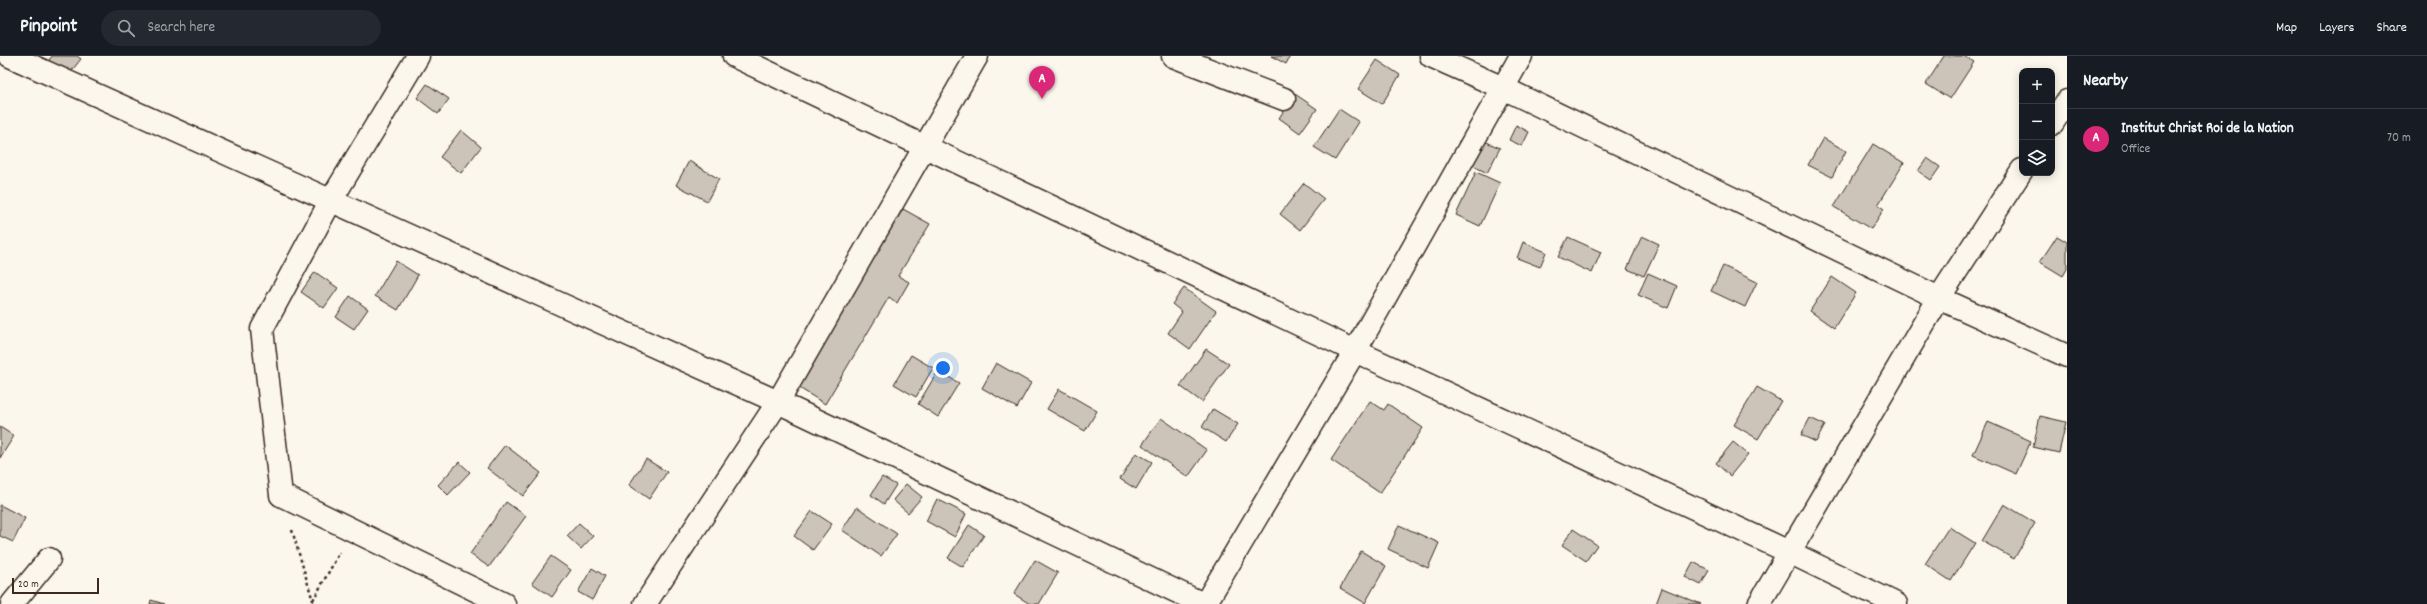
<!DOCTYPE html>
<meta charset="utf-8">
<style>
:root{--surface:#171b24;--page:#242831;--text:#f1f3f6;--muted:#9ea1a6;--line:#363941;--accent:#db2777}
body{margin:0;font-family:Dekko,sans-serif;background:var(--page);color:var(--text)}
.controls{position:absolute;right:12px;top:12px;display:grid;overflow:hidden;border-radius:8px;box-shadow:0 2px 10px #0003}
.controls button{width:36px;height:36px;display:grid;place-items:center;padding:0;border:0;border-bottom:1px solid var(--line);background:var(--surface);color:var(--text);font:20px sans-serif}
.scale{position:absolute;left:12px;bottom:10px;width:87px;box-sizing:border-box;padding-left:4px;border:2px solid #3b2a1e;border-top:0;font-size:11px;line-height:14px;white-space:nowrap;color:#3b2a1e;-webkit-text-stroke:3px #fbf7ec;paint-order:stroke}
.you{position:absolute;left:943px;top:312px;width:14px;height:14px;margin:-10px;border:3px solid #fff;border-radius:50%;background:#1a73e8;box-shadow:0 0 0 6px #1a73e833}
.badge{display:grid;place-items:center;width:26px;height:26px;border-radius:50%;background:var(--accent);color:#fff;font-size:13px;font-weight:700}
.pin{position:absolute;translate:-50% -33px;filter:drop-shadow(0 1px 2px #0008)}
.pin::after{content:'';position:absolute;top:21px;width:14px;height:12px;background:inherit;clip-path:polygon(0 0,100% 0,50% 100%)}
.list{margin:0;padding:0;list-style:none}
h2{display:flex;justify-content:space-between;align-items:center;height:52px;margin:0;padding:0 16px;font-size:17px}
h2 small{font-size:13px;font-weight:400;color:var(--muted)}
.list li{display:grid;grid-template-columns:26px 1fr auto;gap:12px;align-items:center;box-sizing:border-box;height:60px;padding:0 16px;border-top:1px solid var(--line)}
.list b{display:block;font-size:15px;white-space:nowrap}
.list p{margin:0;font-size:13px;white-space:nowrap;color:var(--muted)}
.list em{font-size:13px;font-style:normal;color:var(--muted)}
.icon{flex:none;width:22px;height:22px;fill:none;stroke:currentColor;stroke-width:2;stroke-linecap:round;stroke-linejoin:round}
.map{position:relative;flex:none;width:2067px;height:548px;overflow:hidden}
header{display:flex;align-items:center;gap:24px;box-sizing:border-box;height:56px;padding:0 20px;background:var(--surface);border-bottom:1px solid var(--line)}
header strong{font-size:19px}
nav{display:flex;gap:22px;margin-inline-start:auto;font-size:14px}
.search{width:280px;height:36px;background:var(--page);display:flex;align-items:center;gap:10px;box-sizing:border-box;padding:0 14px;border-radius:22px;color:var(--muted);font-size:15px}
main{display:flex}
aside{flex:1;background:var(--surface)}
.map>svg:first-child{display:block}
</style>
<header>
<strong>Pinpoint</strong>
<div class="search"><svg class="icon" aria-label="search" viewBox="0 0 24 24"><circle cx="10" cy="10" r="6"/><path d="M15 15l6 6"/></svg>Search here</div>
<nav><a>Map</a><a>Layers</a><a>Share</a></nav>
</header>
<main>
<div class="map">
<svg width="2067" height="548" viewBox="0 0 2067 548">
<rect width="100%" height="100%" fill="#fbf7ec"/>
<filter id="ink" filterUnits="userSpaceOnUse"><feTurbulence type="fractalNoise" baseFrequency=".025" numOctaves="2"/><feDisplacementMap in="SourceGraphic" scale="8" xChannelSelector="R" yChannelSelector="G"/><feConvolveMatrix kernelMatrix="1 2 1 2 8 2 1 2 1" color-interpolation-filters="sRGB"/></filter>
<g filter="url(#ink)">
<path fill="#ccc4b9" stroke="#3b2a1e" d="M52,0H77L81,3L65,23L46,8Z
M1271,0H1290L1286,8Z
M1944,0H1964L1974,6L1950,43L1926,28Z
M1377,4L1400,19L1382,48L1358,33Z
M427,28L449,43L438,58L417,42Z
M1295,38L1317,53L1300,77L1279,62Z
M1339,53L1359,66L1335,104L1314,91Z
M1516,69L1529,76L1522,90L1509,84Z
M461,74L481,91L461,117L440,101Z
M1823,82L1846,95L1832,121L1808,109Z
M1482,84L1500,92L1487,117L1470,108Z
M1873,88L1904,107L1878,149L1884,153L1871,173L1834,151Z
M1927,102L1940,111L1931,124L1918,115Z
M689,105L719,123L707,145L676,129Z
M1476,116L1500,127L1480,170L1456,159Z
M1304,127L1324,143L1300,174L1280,158Z
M903,153L930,168L898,220L909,226L897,247L889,241L825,348L796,330Z
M1642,180L1659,188L1644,220L1627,213Z
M2057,180L2067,186V213L2063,220L2040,206Z
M1568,181L1601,196L1592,217L1558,201Z
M1523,186L1546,196L1540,211L1517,202Z
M396,205L418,219L398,254L375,240Z
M1723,210L1757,226L1745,251L1711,235Z
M315,216L338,232L324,252L301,236Z
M1648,217L1677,230L1668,252L1638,239Z
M1832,221L1856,237L1834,272L1810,255Z
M1184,232L1216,255L1190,293L1168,277L1182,256L1172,248Z
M350,240L368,253L354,273L336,261Z
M1206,293L1229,308L1202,346L1180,330Z
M911,299L933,312L916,341L894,328Z
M996,307L1031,327L1017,352L982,332Z
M938,315L959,327L938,361L918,348Z
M1757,331L1781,345L1758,383L1734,369Z
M1059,333L1097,355L1085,375L1047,353Z
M1370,345L1384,354L1388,348L1423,372L1380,437L1331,404Z
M1213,353L1238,368L1226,386L1202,371Z
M2040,360L2066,366L2059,397L2033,391Z
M1161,362L1207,394L1188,421L1142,389Z
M1810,362L1825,369L1816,386L1801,379Z
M1988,366L2031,385L2016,418L1973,399Z
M0,371L14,380L0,402Z
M1733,386L1748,398L1730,420L1716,407Z
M505,389L541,417L523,440L487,412Z
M1136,397L1152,406L1136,433L1120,423Z
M646,403L667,416L649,443L629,429Z
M459,406L470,416L448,439L438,429Z
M882,421L896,429L884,448L871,439Z
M906,428L922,441L908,457L893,444Z
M937,443L966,458L955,481L926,465Z
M506,446L526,460L489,511L470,498Z
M2004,448L2035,467L2014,503L1982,485Z
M0,449L25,462L13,486L0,480Z
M857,451L897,478L881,500L842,474Z
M812,455L832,468L813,494L794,480Z
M579,467L593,480L581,493L567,480Z
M969,469L984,479L963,511L948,502Z
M1399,469L1439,487L1428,512L1388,493Z
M1949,471L1975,487L1951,525L1925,508Z
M1573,473L1597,489L1586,505L1562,489Z
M1361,495L1386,510L1365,547L1340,532Z
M551,500L571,514L552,541L532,527Z
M1035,504L1058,517L1039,548H1030L1014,538Z
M1693,506L1709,514L1701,529L1685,521Z
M592,512L605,520L592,544L578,536Z
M1662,532L1701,548H1656Z
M151,544L164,548H150Z"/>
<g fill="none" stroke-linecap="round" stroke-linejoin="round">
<g stroke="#3b2a1e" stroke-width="25">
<path id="minor" d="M10,0L778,346L1203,548
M418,0L330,146L262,273L281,439L504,548
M734,0L1355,295L1789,496L1896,548
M1173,0L1284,43
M1431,0L1503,32L1939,242L2067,300
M2052,68L2067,45
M12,548L49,503
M645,548L778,346L977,0
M1205,548L1355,295L1521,0
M1759,548L1939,242L2022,114"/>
</g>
<path stroke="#3b2a1e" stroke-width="2.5" stroke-dasharray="3 3" stroke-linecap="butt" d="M292,474L313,545L311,548
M313,544L340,496"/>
<use href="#minor" stroke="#fbf7ec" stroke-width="22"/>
</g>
</g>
</svg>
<div class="controls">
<button>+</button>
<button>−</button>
<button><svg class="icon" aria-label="layers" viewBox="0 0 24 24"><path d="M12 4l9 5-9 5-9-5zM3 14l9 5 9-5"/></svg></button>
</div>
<div class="scale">20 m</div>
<div class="you"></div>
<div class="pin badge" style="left:1042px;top:43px">A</div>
</div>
<aside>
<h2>Nearby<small></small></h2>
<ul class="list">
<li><span class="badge">A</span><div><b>Institut Christ Roi de la Nation</b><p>Office</p></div><em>70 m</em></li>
</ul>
</aside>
</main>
